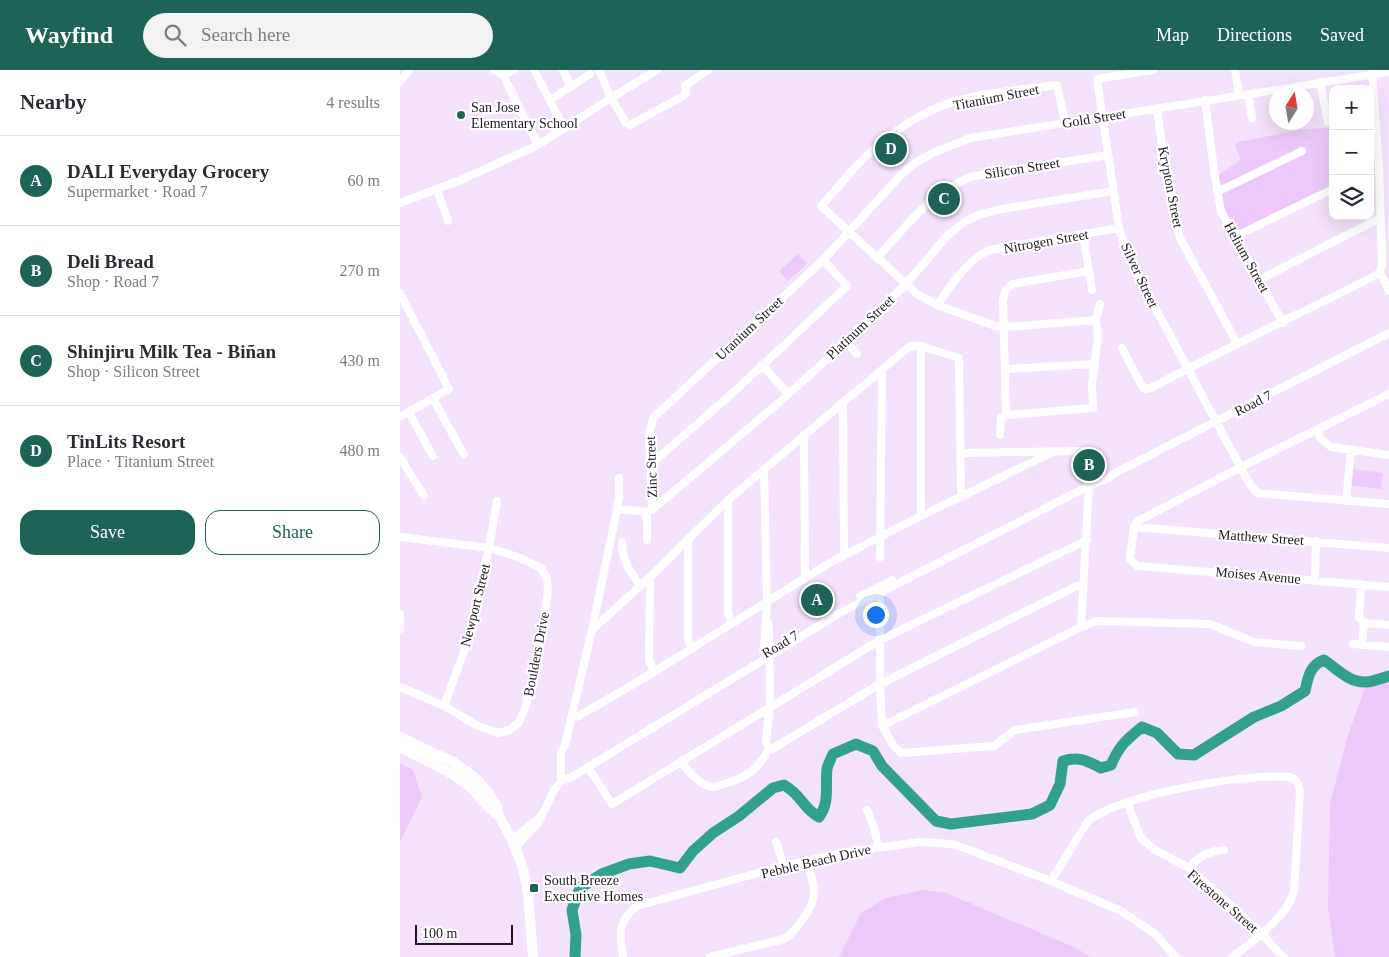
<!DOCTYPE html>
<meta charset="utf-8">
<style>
:root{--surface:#fff;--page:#f2f2f3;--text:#2b2b33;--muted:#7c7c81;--line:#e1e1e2;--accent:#1d6457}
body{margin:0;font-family:Georgia,serif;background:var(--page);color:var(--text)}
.controls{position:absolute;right:15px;top:15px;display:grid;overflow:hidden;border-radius:10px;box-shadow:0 5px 20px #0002}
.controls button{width:45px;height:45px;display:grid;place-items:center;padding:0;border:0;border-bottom:1px solid var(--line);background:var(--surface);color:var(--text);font:25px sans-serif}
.compass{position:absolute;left:869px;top:15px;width:45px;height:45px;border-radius:50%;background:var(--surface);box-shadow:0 5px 20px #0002;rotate:11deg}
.scale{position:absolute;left:15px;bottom:12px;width:98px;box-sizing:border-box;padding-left:5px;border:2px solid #1f1821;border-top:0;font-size:14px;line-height:18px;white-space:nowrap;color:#1f1821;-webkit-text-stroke:4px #fff;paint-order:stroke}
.you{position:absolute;left:475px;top:544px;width:18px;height:18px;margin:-12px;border:4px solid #fff;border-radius:50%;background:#1a73e8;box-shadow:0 0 0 8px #1a73e833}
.badge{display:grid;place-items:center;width:32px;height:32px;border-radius:50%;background:var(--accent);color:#fff;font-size:16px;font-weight:700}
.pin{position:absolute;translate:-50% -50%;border:2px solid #fff;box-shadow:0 1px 5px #0006}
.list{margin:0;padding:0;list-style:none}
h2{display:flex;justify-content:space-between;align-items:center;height:65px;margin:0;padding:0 20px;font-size:21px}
h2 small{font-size:16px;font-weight:400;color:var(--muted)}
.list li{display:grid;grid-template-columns:32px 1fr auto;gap:15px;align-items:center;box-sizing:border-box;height:90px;padding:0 20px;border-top:1px solid var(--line)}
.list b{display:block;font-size:19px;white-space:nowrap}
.list p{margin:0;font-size:16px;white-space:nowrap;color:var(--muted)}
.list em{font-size:16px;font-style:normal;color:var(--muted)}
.actions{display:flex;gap:10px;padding:15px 20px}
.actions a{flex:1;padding:11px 0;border:1px solid var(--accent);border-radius:15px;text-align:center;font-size:18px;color:var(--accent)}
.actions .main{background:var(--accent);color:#fff}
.icon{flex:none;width:28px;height:28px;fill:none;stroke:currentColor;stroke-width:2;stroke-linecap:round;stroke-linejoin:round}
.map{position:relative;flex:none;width:989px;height:887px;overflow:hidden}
header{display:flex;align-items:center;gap:30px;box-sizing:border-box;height:70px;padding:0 25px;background:var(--accent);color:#fff}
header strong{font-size:24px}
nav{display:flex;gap:28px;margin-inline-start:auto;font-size:18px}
.search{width:350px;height:45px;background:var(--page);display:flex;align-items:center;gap:12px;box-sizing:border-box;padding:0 18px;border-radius:28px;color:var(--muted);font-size:19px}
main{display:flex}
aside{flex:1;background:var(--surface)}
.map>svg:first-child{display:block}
</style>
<header>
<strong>Wayfind</strong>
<div class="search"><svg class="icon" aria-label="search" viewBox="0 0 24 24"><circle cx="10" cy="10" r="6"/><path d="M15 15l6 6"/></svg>Search here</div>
<nav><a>Map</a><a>Directions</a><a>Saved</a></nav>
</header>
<main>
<aside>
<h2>Nearby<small>4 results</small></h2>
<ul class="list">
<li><span class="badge">A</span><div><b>DALI Everyday Grocery</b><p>Supermarket · Road 7</p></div><em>60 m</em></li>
<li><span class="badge">B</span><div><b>Deli Bread</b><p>Shop · Road 7</p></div><em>270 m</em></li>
<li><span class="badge">C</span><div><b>Shinjiru Milk Tea - Biñan</b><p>Shop · Silicon Street</p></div><em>430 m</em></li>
<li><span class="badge">D</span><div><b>TinLits Resort</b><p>Place · Titanium Street</p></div><em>480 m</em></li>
</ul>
<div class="actions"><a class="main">Save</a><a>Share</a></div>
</aside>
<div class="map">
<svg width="989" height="887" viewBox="0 0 989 887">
<rect width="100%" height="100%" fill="#f4e1fb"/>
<path fill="#edc9fb" d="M933,57V118L834,167L818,121L815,107L841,90L835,75L838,72L900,60Z
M398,184L407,194L388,211L379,201Z
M952,399L983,403L981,419L950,415Z
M989,606V887H935L928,837L930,733L948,665L967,612Z
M0,693L13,700L22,727L0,772Z
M523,820L546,823L674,877L691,887H439L461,843L486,828Z"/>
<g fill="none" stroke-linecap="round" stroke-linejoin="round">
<path stroke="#31a18d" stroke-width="11" d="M175,887L176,865L172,840L180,818L202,804L229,794L250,791L280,798L293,781L313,763L339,746L373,718L384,715C402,725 403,739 419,747C430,732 425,717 427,699C428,694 431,689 433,684L456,674L473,681L482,696L536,751L551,754L632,744L650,735L660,714L663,691C679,686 687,691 701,698L711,695C719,676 726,670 742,657L757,663L778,684L794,685L854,647L881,636L905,621C908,607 910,595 924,590C937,599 950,613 966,612C973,612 982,608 989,606"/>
<path stroke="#fff" stroke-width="8" d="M94,0L103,5L138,75
M134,0L164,58
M163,0L171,17
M199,0L211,28L226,53L230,55L283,26L286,23L285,16L308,0
M753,0L697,9L719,158L728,187L849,413L857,423L989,434
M835,0L839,25
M972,0L979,97L982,193L980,203L989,221
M103,5L114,0
M0,12L9,0
M920,12L928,52
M848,24L852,48
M150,30L190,4
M805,30L815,107L821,141L883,253
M757,38L767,112L780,168L837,273
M665,52L657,15C620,20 580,22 544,35C518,45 494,61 473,80C454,96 438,118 421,136L517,224L537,235L595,256L605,257L696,250
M37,120L48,151
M817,122L902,81
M0,133L61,110L138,75L211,28L257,0
M683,164L692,220
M834,167L933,119
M477,188L513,148L539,123L569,107L708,85
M859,210L980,148
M0,223L49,319L0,347
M537,235C552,215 566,190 590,180L719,158
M446,272L457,284
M722,278L742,316L745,319L751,318C826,278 904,242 980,203
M362,295L388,324
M606,299L695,294
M989,324L841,397L738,451L734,457L730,489L737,496L989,517
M33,329L64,385
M443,332L444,486
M9,343L33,386
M606,345L603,231L605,221L612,214L689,201
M918,360L920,368L931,377L989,385
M404,365L405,508
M600,365L601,348L606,345L693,338L692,314L698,266L696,250L700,234
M561,383L686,381L689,416L681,557
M0,387L24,426
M251,394L335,321L447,216L423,190
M328,430V543L332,554
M946,431L951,381
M217,439L247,442L252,440L382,330L446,272L506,214L547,166L564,152L581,144L602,139L713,121
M252,440L249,365L253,348L423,190L500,106L515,93L533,83L570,68L989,2
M521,446V276
M734,457L989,478
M0,467L89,478L118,487L141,498L147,509L148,520L143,561L126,636L119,652L110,660L98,663L78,656L44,636L0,617
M288,469V568L291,579
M247,470V442
M222,472C222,492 230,500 240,516
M480,487L482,300
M250,507L249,590L254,602
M915,510L916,471
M961,514L959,548L964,553L989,555
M480,519V614L482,656L494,676L501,683L594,676L615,660L735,642
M460,526L492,510
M0,544V559
M367,550L369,555L370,632L366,672L369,679H372L480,614L683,513
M192,560L250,507L328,430L510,276H521L559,288L561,427
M953,574L989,577
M962,575L964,553
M364,579L367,533L364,399
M44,636L66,576L89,478L97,431
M171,648L179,646L254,602L431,492L521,446L655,381
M482,656L681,557L697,551L810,554L854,572L901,576
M281,692C289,701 296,712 308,716C314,719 321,715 327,713C348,707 358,699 369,679
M188,697L212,734L480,570L687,470
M161,711L172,707L438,544L689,416L710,407L717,402L989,263
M161,711V682L165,675L192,560L216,444L219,428V408
M727,733L741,768L755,780L789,798L861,863L883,887
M467,740L474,757L478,777
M112,770L140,747
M376,772L384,796
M115,778L139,752L154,720L163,709
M789,798C799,786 808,781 824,780
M651,811L688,751C722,724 846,703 890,707C897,710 899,714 900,722L894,821C887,848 853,870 833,887
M223,887C219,864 218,851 237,836L384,796L448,782L520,772L552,774L567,779L651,811L721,841L754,863L776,887
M310,887L384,869C397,861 416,834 414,819C413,809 409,800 407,791"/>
<path stroke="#fff" stroke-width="10" d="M0,667L53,692L74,707L88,722L97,737L99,746L112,770L123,798L128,823L133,887
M0,678C22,689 46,698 65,713C78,723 86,738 99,746"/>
</g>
<g fill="#1d6457" stroke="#fff" stroke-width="2">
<circle cx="61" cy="45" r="5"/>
<rect x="129" y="813" width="10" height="10" rx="2.5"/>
</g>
<g text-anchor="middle" stroke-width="4.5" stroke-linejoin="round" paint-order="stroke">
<g font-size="14" fill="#1f1821" stroke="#fff">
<text transform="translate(596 27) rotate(-11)" y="5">Titanium Street</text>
<text transform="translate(694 48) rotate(-9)" y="5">Gold Street</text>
<text transform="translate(622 98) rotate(-9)" y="5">Silicon Street</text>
<text transform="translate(771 117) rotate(79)" y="5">Krypton Street</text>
<text transform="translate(646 171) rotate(-10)" y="5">Nitrogen Street</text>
<text transform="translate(847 187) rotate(61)" y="5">Helium Street</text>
<text transform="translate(740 205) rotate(65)" y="5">Silver Street</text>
<text transform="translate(460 257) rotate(-43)" y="5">Platinum Street</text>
<text transform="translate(349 258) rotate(-43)" y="5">Uranium Street</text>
<text transform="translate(853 333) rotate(-27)" y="5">Road 7</text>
<text transform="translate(251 397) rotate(-92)" y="5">Zinc Street</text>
<text transform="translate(861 467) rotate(4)" y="5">Matthew Street</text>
<text transform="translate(858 505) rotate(5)" y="5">Moises Avenue</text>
<text transform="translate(75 535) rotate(-76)" y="5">Newport Street</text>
<text transform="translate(380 574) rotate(-31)" y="5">Road 7</text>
<text transform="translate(136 584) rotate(-79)" y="5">Boulders Drive</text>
<text transform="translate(416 791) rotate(-13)" y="5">Pebble Beach Drive</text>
<text transform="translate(823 831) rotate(41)" y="5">Firestone Street</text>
</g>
<g font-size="14" fill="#1f1821" stroke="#fff" text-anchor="start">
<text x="71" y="42">San Jose<tspan x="71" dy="16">Elementary School</tspan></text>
<text x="144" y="815">South Breeze<tspan x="144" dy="16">Executive Homes</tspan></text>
</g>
</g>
</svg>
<div class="controls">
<button>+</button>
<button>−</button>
<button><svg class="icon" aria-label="layers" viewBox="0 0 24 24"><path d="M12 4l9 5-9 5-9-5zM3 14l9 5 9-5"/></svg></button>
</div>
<svg class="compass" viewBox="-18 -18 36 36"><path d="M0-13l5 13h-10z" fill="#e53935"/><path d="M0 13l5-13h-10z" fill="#7c7c81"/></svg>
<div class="scale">100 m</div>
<div class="you"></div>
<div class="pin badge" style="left:417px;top:530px">A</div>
<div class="pin badge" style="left:689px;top:395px">B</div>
<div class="pin badge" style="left:544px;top:129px">C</div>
<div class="pin badge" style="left:491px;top:79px">D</div>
</div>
</main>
